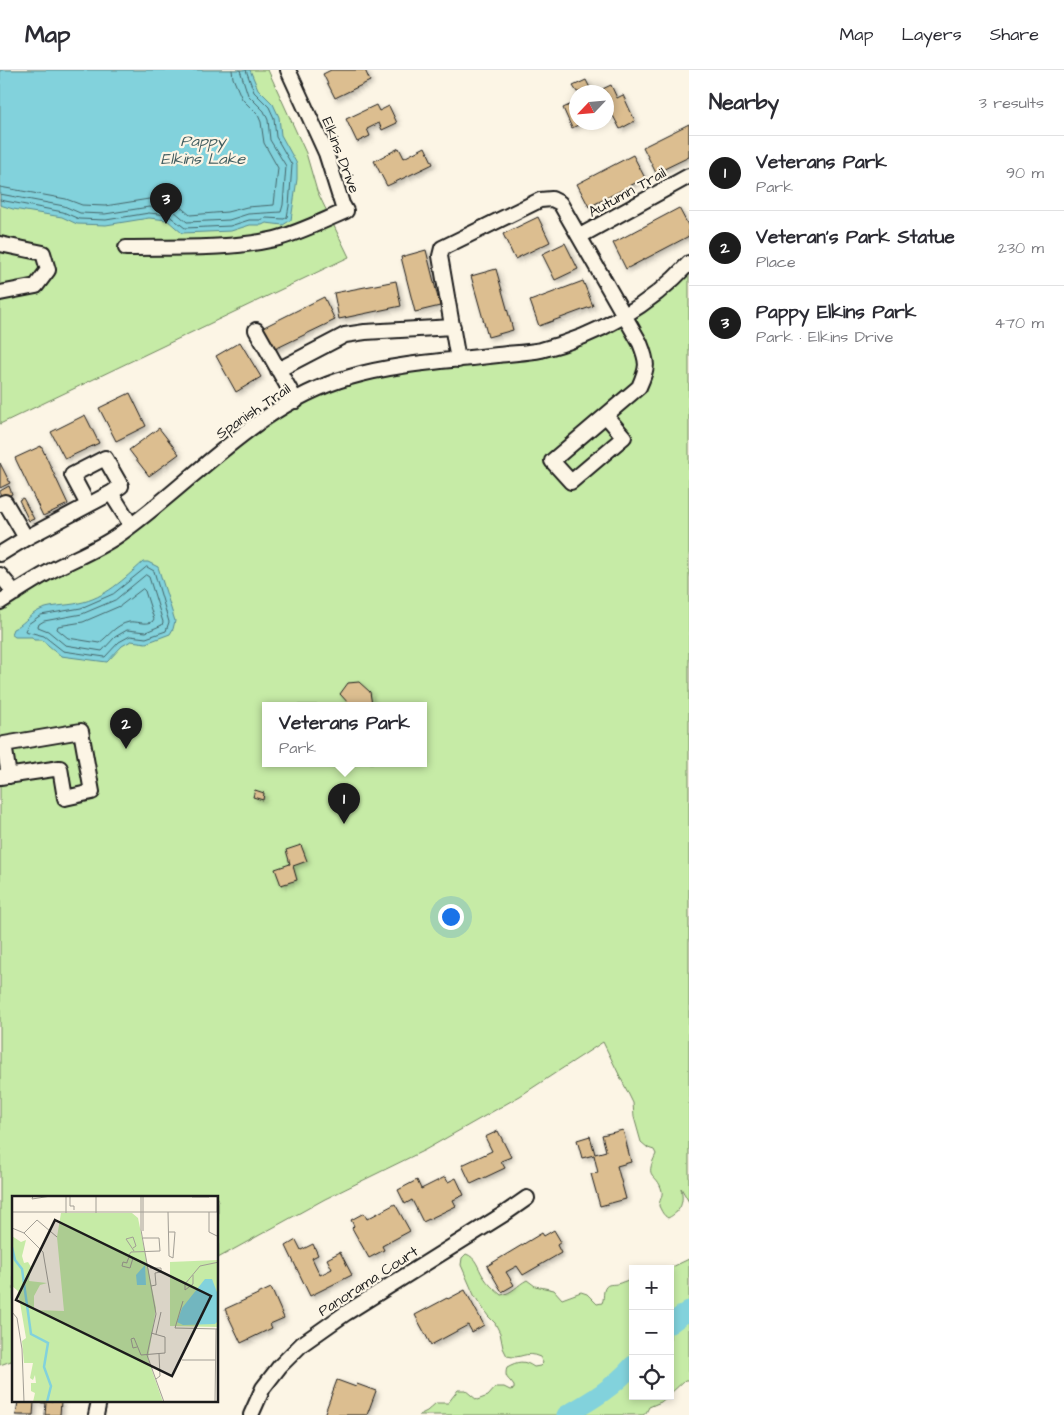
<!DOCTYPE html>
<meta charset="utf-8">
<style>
:root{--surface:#fff;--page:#f2f2f3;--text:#2b2b33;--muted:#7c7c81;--line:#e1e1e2;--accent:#1c1c1c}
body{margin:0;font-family:"Architects Daughter",sans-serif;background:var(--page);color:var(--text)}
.controls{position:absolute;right:15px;bottom:15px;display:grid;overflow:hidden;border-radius:0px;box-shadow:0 2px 8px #0003}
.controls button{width:45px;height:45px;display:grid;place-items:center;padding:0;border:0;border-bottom:1px solid var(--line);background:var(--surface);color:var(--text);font:25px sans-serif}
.compass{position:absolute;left:569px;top:15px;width:45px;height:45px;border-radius:50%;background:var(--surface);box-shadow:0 2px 8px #0003;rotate:244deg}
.you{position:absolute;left:450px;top:846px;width:18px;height:18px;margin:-12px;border:4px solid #fff;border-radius:50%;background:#1a73e8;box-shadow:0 0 0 8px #1a73e833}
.badge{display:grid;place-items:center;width:32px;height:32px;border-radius:50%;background:var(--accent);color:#fff;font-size:16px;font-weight:700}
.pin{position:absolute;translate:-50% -41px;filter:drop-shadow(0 1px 2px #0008)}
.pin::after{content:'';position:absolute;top:26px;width:18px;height:15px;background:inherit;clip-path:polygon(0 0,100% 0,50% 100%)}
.popup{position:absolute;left:262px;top:632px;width:165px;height:65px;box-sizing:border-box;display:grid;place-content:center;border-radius:0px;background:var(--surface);filter:drop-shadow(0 1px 4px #0005);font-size:16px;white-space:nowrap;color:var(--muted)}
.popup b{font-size:19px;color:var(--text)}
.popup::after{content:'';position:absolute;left:50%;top:100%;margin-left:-10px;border:10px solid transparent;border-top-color:var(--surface)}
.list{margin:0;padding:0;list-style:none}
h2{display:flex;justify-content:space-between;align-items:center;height:65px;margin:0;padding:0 20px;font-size:21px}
h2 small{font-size:16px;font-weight:400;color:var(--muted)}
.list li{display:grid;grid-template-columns:32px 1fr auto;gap:15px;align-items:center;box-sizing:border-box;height:75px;padding:0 20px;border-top:1px solid var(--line)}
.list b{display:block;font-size:19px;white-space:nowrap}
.list p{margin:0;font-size:16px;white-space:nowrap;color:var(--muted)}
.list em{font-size:16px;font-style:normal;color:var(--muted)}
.icon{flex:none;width:28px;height:28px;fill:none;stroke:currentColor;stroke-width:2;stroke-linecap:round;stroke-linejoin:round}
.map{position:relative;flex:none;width:689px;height:1345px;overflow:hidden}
header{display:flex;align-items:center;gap:30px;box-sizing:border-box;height:70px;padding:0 25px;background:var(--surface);border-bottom:1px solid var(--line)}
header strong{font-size:24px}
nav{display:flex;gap:28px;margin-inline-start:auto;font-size:18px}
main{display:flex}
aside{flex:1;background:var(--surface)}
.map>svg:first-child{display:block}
</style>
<header>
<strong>Map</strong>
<nav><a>Map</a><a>Layers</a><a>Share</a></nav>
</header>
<main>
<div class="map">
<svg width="689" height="1345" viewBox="0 0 689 1345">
<defs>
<filter id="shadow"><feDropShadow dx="2.5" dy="2.5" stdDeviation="2.5" flood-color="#0004"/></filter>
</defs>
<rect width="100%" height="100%" fill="#fcf5e5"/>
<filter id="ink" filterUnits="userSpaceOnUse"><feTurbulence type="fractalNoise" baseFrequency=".02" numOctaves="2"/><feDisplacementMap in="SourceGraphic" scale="10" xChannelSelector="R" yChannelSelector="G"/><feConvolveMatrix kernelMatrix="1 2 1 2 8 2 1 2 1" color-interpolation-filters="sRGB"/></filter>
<g filter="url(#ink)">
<path fill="#c6eba6" stroke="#718461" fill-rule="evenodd" d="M0,0H268L306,83L317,121L349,187L0,354Z
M689,190V1132L681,1118C684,1131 682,1141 668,1148C663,1145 662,1142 659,1136C659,1131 663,1126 662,1121C657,1101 643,1111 656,1084L654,1080L648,1078L641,1072L634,1047L633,1033L603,972L520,1026L425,1080L325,1129L218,1188V1128H14V1290L0,1295V537L176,418L271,344L387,297L541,280L652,227ZM265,635H423V693H265Z
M466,1184C476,1187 478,1198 483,1206C488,1214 494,1219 501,1225C513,1223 517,1215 527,1210L535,1216L554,1220L562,1229L581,1222L587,1224L597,1234L602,1233C604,1229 603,1226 604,1221C606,1213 611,1215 617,1214C621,1213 626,1210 633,1209V1326H668L661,1332L649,1337L646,1343L643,1345H419L427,1341L436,1333H448L458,1320H465L477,1330L488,1326L496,1317H504L510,1320L514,1319V1316C508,1307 504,1309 507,1297C518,1291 524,1290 534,1297L540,1296L543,1293L540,1287C524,1280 522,1290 507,1286L503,1278L500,1263L495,1253L488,1246L474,1225L461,1195L462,1188Z
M689,1189V1310H685L670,1324V1199H668Z"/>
<path fill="#82d2dc" stroke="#59898f" d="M0,0H250L258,19L273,34L279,47L281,65L297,94V109L291,150L283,155L266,153L262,155H250L231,161L182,163L167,150L149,148L106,155L77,154L62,147L13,139L0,135Z
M143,492H148L158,497L175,551L173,559L170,564L146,573L131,571L122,576L107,592L61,586L42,570H34L32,567H15L11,564L13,559C23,555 28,546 38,541C48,535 67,536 79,533C105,528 124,509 143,492Z"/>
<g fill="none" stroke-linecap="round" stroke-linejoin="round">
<path stroke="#456569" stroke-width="1" d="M0,117L66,129L82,135L105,136L149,129L170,131L178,135L190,145L227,142L247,137L274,135L278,98L264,73L261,52L258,45L242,29L233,8L232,0
M0,124L64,136L80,143L105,144L149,137L169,139L174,141L187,152L229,150L248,144L281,142L283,135L286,96L270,70L268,50L264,41L248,25L240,0
M0,130L63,142L79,149L106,150L149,143L168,145L185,158L230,156L249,150H260L266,148L284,149L287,147L289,136L292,95L276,67L274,48L269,37L254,22L246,0
M147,497L154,501L169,552L166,561L146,568L130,566L119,572L105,587L63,581L44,566L25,561L28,554L41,545L81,538L113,524Z
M146,505L149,507L163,552L162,555L146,562L127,560L115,567L102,581L65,575L48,561L38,557L39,554L44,551L82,544L115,530Z
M143,519L145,521L154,549L152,552C144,555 137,551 129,552C115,555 109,566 99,573L68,568L57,559L58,556L83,552L97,546L120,536Z"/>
<path stroke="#82d2dc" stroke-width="19" d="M670,1254L689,1240
M566,1345C591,1331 614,1317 633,1295"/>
</g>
<path fill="#dcbe90" stroke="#1c1c1c" filter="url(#shadow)" d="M331,0H365L370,11L335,28L323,4Z
M586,10L592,22H577L573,16Z
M611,15L617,28L623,25L635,51L620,59L610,40L606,41V22H596Z
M576,32V52H584L572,58L563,38Z
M376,35L379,41L389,36L397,53L382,60L379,53L367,59L370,66L357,72L346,49Z
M689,54V87L656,103L643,77Z
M425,77L433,94L387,116L374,91L399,78L404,88Z
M633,85L645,108L589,137L577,114Z
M679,138L689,157V166L626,199L613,173Z
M538,147L550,172L515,189L503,164Z
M565,173L578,199L555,210L542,184Z
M426,180L440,236L415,242L401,187Z
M496,199L513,260L488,267L471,206Z
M396,211L401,236L339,249L334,223Z
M583,211L593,236L539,256L530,231Z
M324,227L335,250L273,280L262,258Z
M240,272L261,307L236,322L216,286Z
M130,323L146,356L116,371L99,338Z
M85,345L99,373L65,389L51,362Z
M159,358L179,384L149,406L129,380Z
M41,376L68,434L43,446L15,388Z
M0,393L10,413L0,418Z
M9,416L12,424L0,430V421Z
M23,428L34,449L29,451L19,430Z
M359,612L370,622L372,635H350L340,624L348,613Z
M255,720L264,723L263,730L253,727Z
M301,775L307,791L293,796L297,810L281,815L275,799L290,794L286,780Z
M623,1060L631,1092L617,1096L626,1129L600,1136L591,1104L598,1103L594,1085L582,1088L577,1070L590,1066L595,1084L606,1081L602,1065Z
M498,1061L511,1087L501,1091L505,1098L471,1114L462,1095L492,1081L485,1067Z
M445,1107L448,1112L456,1108L464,1125L453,1130L456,1136L423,1152L412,1130L405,1134L398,1120L417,1110L421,1119Z
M395,1134L410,1161L382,1176L384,1180L369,1188L352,1158L354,1156L351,1150L364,1143L367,1149Z
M554,1160L561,1172L557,1175L561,1183L523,1205L517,1196L506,1202L514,1215L502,1222L487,1196L542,1163L544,1166Z
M296,1170L301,1180L313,1174L318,1185L312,1188L320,1205L332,1199L327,1189L340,1182L352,1205L310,1226L286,1176Z
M271,1218L284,1248L270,1254L272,1258L241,1273L225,1239Z
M465,1220L484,1255L472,1262L468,1255L431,1275L415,1245L447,1228L448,1229Z
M337,1310L356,1317L357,1314L376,1321L367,1345H324Z
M18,1331H61L60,1345H45L46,1333L34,1332L33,1345H16Z"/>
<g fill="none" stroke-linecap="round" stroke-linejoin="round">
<g stroke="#1c1c1c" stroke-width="18">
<path id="minor" d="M580,166L689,106
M0,174L43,183L48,200L36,216L0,223
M126,178C175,177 227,180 275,169C299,163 322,151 346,141L342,134L326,83L288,0
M256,260L296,331
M458,290L440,186L442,178L540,130L552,129L560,133L640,273C648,293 648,297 639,317L552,391L571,412L624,367L606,346
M278,300L345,265L365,262L453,257
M0,434L5,432L26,468L111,423L131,455
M88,435L72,405L105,388L121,416L111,423
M0,484L26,468
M0,505L15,523
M0,532C16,522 31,512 47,503C70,490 95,481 117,466C193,413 257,333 350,307C398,293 449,291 498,285C512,283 527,283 541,280C597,266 650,236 689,193
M0,707C20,704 40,701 60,698L65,728L92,722L81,661L4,674L9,706
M96,1345L99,1331
M251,1345L263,1318L280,1296L302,1274L346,1243L504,1144L527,1128"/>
</g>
<use href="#minor" stroke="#fcf5e5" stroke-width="14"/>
</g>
</g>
<g text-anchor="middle" stroke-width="4.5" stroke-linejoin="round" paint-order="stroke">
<g font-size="15" fill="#1c1c1c" stroke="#fcf5e5">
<text transform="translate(341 85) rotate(69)" y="5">Elkins Drive</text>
<text transform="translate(627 122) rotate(-29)" y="5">Autumn Trail</text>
<text transform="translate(253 341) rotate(-34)" y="5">Spanish Trail</text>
<text transform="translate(368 1211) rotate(-33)" y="5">Panorama Court</text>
</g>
<g font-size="16" font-style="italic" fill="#405c5f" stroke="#fcf5e5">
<text x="203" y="76">Pappy<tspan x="203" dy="18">Elkins Lake</tspan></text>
</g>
</g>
<g transform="translate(12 1126)">
<rect width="206" height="206" fill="#fcf5e5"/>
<path d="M49,17H120L126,22L144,112L136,163L151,206H21L23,197L19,195V187H24L23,179L21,184L18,182L21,167H12L10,145L14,142L6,95L0,90V40L9,46L14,44L10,60L12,67L16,66L19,71L17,85L35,87L28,89L22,100V114L52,115L45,41ZM206,64V131L158,130V66Z" fill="#c6eba6"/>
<path d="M133,69L134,89H125L124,79ZM193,83H200L206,99L207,124L203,128L171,129L165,126L170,112Z" fill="#82d2dc"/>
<path fill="none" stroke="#82d2dc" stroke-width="2.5" d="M0,51L3,64L10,73L19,138L36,147L32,171L39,190L35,206"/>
<path fill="none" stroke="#a29e95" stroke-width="1" d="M21,0L20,3L39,0M54,0V17M58,0V10H62V14M129,0V34L144,118L135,159L152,206M131,0V35M180,1H197M0,16H207M156,16L157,60L161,62L163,36H157M197,16V36L207,41M205,16V0M84,17V0M0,32L12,37L31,56L38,97M12,37L25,24L45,41M121,52L124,50L121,41L114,43L122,55M117,61L121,62L118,72L110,70L111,66L115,67V66L117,61V59L119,56L148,55L147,42H131M138,72H149V76L143,77L144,89L139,90M181,79V88L173,94V88L188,70L207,66M171,105L163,132L207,133M0,116L5,122L10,153L12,206M144,138L149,116M125,151L121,152L119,143L122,142L129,159L153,157V141L139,137M170,164H204M144,183L148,180L147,158M203,206L204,133"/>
<path fill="#1c1c1c" fill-opacity="0.15" stroke="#1c1c1c" stroke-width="2.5" d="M43,24L199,100L160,180L4,104Z"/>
<rect width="206" height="206" fill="none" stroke="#1c1c1c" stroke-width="2.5"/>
</g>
</svg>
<div class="controls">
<button>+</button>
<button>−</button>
<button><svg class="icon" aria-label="locate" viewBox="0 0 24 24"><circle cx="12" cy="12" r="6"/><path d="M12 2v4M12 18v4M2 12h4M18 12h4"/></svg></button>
</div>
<svg class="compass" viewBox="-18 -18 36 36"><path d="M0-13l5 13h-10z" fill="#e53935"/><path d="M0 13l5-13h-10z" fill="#7c7c81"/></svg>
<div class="you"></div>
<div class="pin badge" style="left:344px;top:754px">1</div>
<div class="popup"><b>Veterans Park</b>Park</div>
<div class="pin badge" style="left:126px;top:679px">2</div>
<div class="pin badge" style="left:166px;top:154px">3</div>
</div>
<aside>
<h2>Nearby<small>3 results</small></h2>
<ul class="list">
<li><span class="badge">1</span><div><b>Veterans Park</b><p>Park</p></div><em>90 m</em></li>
<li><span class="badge">2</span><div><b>Veteran's Park Statue</b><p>Place</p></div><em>230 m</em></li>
<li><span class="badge">3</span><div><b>Pappy Elkins Park</b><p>Park · Elkins Drive</p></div><em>470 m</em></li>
</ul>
</aside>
</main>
